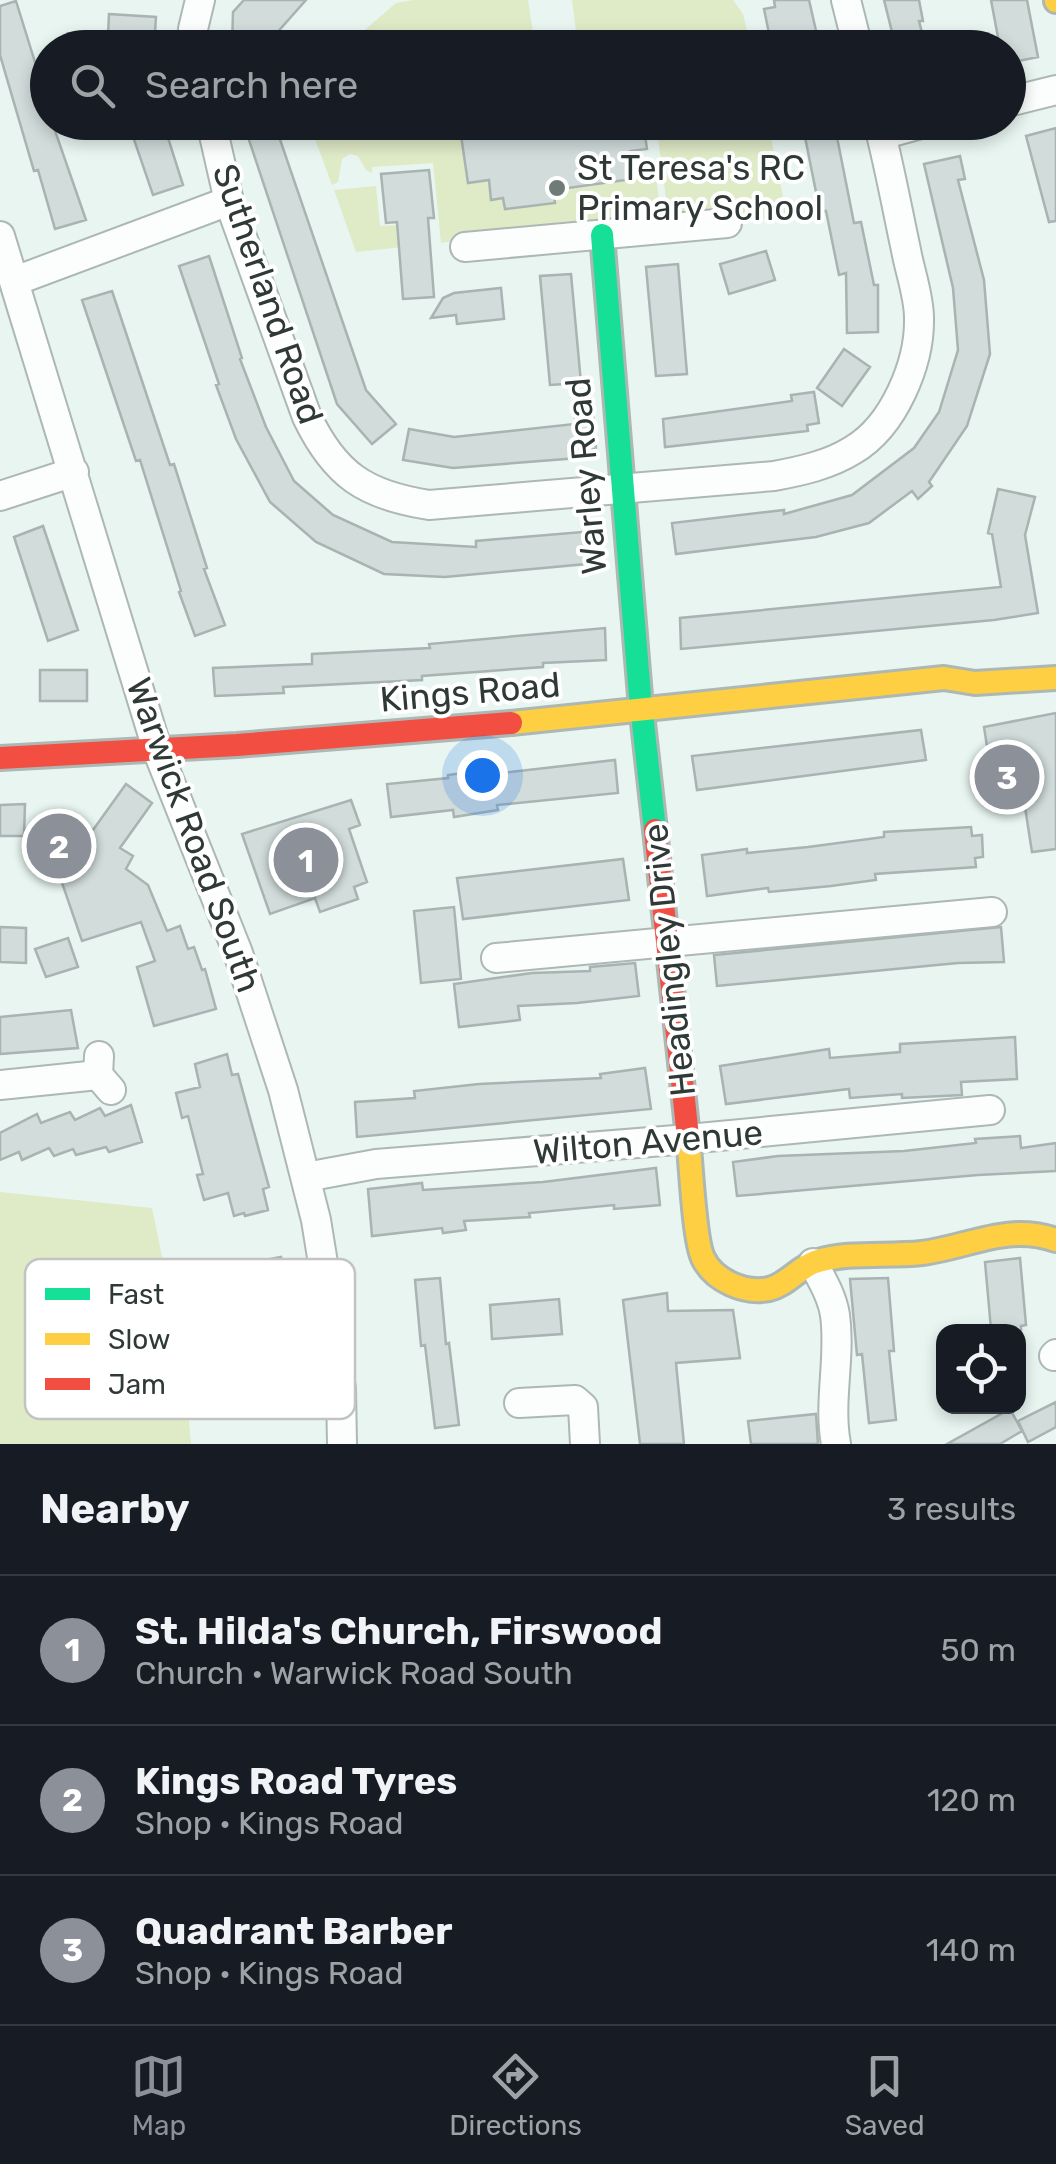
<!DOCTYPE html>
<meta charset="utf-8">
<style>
:root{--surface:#171b24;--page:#242831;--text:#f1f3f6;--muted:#9ea1a6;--line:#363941;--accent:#8c9099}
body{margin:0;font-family:Rubik,sans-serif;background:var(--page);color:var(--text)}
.controls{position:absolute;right:30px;bottom:30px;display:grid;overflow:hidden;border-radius:20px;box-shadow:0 5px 15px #0003}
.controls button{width:90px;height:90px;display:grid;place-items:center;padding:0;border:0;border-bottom:2px solid var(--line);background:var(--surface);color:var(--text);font:50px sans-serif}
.you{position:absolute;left:482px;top:775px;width:35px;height:35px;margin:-25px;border:8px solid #fff;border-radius:50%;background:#1a73e8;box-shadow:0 0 0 15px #1a73e833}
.badge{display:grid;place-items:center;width:65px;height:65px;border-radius:50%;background:var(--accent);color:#fff;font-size:32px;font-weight:700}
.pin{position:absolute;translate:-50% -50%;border:5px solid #fff;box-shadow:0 2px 10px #0006}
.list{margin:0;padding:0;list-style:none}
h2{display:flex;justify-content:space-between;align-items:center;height:130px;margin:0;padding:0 40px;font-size:42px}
h2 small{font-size:32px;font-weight:400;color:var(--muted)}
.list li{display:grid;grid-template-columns:65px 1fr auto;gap:30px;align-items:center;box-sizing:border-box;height:150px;padding:0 40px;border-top:2px solid var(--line)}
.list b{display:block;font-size:38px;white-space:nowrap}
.list p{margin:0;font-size:32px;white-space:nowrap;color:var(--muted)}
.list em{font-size:32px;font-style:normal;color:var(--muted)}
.icon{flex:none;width:55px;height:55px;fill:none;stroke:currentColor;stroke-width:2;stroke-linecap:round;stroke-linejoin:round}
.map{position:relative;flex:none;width:1056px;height:1444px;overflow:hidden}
.search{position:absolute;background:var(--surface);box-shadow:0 5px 15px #0003;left:30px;right:30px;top:30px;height:110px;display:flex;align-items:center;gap:25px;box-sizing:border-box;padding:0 35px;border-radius:55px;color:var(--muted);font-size:38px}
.sheet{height:580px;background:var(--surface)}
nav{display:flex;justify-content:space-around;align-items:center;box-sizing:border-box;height:140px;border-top:2px solid var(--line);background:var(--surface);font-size:28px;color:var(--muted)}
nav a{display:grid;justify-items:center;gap:5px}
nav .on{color:var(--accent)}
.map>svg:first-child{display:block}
</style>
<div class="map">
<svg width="1056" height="1444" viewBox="0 0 1056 1444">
<rect width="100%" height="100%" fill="#e8f5f1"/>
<path fill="#dfeac7" d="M413,0H528L533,33L454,44V47H345L396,3Z
M572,0H733L743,14L751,47H578Z
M318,122L409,123L410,126L419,125L421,138L461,133L468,183L489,180L491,199L503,198L505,209L554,203L553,190L656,176L661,215L464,234L454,241L441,243L433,163L372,167V173L366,170L358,156L350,154L342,159L338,182L332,185L315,139Z
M656,123H768L787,216L742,222L739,214L726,208L668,214Z
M376,186L380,226L400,225L402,247L356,252L334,190Z
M0,1192L152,1208L184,1364L191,1444H0Z"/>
<path fill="#d1dcdb" stroke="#a8b3b2" stroke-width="2.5" d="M244,0H306L275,35V48H232L233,12Z
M774,0H809L820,48H772L764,9L775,7Z
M884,0H919L923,21H919L926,48H896Z
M991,0H1027L1038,57L1008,63V48H1000Z
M16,1L48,104V122H52L86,220L55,229L38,170L34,171L0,55V6Z
M109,14L156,17L154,48H123V40L108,35Z
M128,122H163L183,185L153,195Z
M243,122H274L366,390L396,424L372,444L337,404Z
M459,122H643L647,149L630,151L633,179L553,190L555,203L505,209L503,198L491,200L489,180L468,183Z
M802,122H834L854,223L861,222L874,285H878V332L847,333L846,273L839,275L826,211L820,212Z
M1056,128V221L1049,222L1026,136Z
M960,156L965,179L958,180L984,280L990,354L967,426L929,482L932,486L918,499L912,491L869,523L816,537L676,554L672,523L784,510V514L852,495L914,448L939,412L958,350L953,288L924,164Z
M429,170L434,218H428L434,297L403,299L397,222L386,223L381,174Z
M766,251L775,280L729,294L720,264Z
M209,256L242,358L240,359L266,427L294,481L333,515L392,542L476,547V541L594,531L597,563L445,577L384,574L316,542L270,502L236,439L216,385L219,384L179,266Z
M678,264L687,374L656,376L646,267Z
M571,274L581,383L550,385L540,276Z
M501,288L504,319L457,324L456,315L431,318L443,298L454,293Z
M112,291L170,465L174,464L207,568L204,569L225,625L195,636L179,592L181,591L140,460L136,461L82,300Z
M844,349L870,367L842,406L817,388Z
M814,392L819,423L807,425L808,431L665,447L663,419L792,401L791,395Z
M593,415L596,449L590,450L591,457L453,468L403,460L409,429L454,437L575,424V416Z
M998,489L1035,497L1025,535L1038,613L994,620L681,649L680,618L1001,587L992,534L988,533Z
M43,526L78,630L48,641L14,537Z
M605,628L606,660L543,663V667L422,676V680L283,687L284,693L215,696L213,668L312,664V654L430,648L429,644Z
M40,670H87V701H40Z
M1056,713V849L1032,852L1022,788L994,792L984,727Z
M921,730L926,760L697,790L692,756Z
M615,760L618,793L497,805L498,810L454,817L453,810L391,817L387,784L448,778V775L492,769L493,774Z
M126,784L152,803L120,848L133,856L126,869L148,885L167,931L180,926L188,949L194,947L202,970L205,969L216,1009L154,1026L137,967L155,961L141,922L82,941L49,845L67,854L85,825L93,830Z
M351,800L360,825L349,829L367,882L354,887L358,899L320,912L315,898L270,914L242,834Z
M25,804L24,836H0V805Z
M971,827L972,836L982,835L983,857L975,858L976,867L875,874L876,880L831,886L769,892L768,888L707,896L702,855L747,849V853L808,847L884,837V832Z
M623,859L629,900L463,919L457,878Z
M454,907L461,979L421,983L414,911Z
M0,927L26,928V963L0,962Z
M1001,927L1004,962L958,963L717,986L714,955Z
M68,938L78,967L46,977L35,949Z
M635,963L639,996L577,1003L518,1006L520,1020L459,1027L454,984L532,973L590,971V967Z
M71,1010L78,1048L0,1054V1017Z
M1015,1037L1017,1079L961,1082L962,1095L902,1098V1094L850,1098L849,1089L726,1104L720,1066L829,1049L830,1058L900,1052V1044Z
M227,1054L232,1075L238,1074L269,1187L263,1189L268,1210L245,1216L244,1213L234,1216L228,1193L204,1200L197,1175L203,1174L188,1116L182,1118L176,1093L200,1087L195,1064Z
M645,1068L651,1109L357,1137L355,1102L415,1098L414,1091L479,1084L601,1078L600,1074Z
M131,1105L142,1142L109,1152L106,1147L76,1155L73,1149L54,1156L49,1148L22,1160L19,1152L0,1160V1133L37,1114L41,1123L70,1112L75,1120L100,1108L105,1116Z
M1020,1136L1021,1148L1056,1143V1171L978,1175L737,1196L733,1162L778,1156L904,1151L976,1143L975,1139Z
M656,1168L660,1205L614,1209V1205L529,1213L530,1217L464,1221L466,1230L443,1233L442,1228L372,1236L368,1189L422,1183L423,1190L543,1182Z
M281,1257L289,1297L286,1298L289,1322L282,1323L285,1347L251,1351L248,1327L229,1329L218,1269Z
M1020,1258L1026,1325L1021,1326V1332H994L991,1329L985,1262Z
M440,1278L446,1344L449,1343L459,1425L435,1428L425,1345L421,1346L415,1280Z
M888,1278L894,1351H889L896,1420L869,1423L862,1354L857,1355L850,1279Z
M667,1293L668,1311L733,1310L740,1358L676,1363L684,1444H640L623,1300Z
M559,1299L562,1334L492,1339L490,1305Z
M1056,1402V1427L1028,1442L1018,1421Z
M1010,1409L1022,1431L1000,1444H947Z
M816,1414L818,1444H751L748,1421Z"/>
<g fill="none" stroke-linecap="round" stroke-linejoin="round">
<g stroke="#adb8b4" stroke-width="32">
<path id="street" d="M846,0L858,48
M194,48L193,29L200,0
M1008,102L1056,90
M211,122L229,201L307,417C335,475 365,495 429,505L774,476C801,471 829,465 853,450C894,426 920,363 919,318C919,296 910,272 906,250C897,208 889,164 878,122
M881,135L928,122
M0,236L158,752L238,953L283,1090L316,1220L328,1294L341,1389L342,1444
M465,247L727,223
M15,281L229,201
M0,496L74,472
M496,958L992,912
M99,1056L98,1075L111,1090
M0,1085L98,1075
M306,1177L376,1164L688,1139L990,1110
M813,1263C822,1280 832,1296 835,1315C841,1358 828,1401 836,1444
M1054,1356L1056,1354
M519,1403L575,1400L583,1407L585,1444"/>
</g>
<g stroke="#adb8b4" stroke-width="28">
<path id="fast" d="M602,235L640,696L655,830"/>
</g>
<g stroke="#adb8b4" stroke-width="28">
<path id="slow" d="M1056,0V1
M511,723L944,678L975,683L1056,678
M688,1137C691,1162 694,1240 703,1258C714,1281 745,1294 769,1289C787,1285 798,1268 815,1262C850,1251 886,1257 922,1253C969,1247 1007,1223 1056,1240"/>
</g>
<g stroke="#adb8b4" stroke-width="28">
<path id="jam" d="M0,758L237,745L511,723
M655,830L688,1137"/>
</g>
<use href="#street" stroke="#fcfefd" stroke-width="28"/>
<use href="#fast" stroke="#16e098" stroke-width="22"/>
<use href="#slow" stroke="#ffcf43" stroke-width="22"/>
<use href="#jam" stroke="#f24e42" stroke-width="22"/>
</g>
<circle fill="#707b77" stroke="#fff" stroke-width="4" cx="557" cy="188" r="10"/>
<g text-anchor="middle" stroke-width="8" stroke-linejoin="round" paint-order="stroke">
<g font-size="35" fill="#2f3936" stroke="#fff" text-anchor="start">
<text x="577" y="180">St Teresa's RC<tspan x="577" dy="40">Primary School</tspan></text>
</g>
<g font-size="35" fill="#2f3936" stroke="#fff">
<text transform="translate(268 294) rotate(71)" y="12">Sutherland Road</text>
<text transform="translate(586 476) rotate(-95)" y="12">Warley Road</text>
<text transform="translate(470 692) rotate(-5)" y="12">Kings Road</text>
<text transform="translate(194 835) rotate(70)" y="12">Warwick Road South</text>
<text transform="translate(669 960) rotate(-96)" y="12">Headingley Drive</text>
<text transform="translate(648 1142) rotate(-5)" y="12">Wilton Avenue</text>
</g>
</g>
<rect x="25" y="1259" width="330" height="160" rx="15" fill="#fff" stroke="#c1c4c3" stroke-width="2.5"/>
<rect x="45" y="1288" width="45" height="12" fill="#16e098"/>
<rect x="45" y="1333" width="45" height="12" fill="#ffcf43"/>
<rect x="45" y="1378" width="45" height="12" fill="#f24e42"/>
<g font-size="28" fill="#2f3936">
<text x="108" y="1304">Fast</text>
<text x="108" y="1349">Slow</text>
<text x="108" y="1394">Jam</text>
</g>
</svg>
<div class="controls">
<button><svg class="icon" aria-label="locate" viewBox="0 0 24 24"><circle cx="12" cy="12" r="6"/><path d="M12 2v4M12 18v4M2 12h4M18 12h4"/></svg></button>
</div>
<div class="you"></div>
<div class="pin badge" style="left:306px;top:860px">1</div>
<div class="pin badge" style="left:59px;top:846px">2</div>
<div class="pin badge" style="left:1007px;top:777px">3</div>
<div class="search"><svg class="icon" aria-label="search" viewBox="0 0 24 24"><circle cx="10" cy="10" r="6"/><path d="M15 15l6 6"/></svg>Search here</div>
</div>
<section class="sheet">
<h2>Nearby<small>3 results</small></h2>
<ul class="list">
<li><span class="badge">1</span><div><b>St. Hilda's Church, Firswood</b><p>Church · Warwick Road South</p></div><em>50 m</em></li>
<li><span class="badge">2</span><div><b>Kings Road Tyres</b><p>Shop · Kings Road</p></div><em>120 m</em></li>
<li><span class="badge">3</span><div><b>Quadrant Barber</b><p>Shop · Kings Road</p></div><em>140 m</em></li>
</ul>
</section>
<nav>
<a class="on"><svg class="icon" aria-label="map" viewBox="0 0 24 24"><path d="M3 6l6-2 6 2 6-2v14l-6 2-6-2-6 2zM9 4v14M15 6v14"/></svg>Map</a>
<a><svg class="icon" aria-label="directions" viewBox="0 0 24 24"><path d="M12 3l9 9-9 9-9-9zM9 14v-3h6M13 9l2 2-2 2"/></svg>Directions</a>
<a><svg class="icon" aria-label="saved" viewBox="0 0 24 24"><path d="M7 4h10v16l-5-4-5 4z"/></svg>Saved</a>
</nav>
